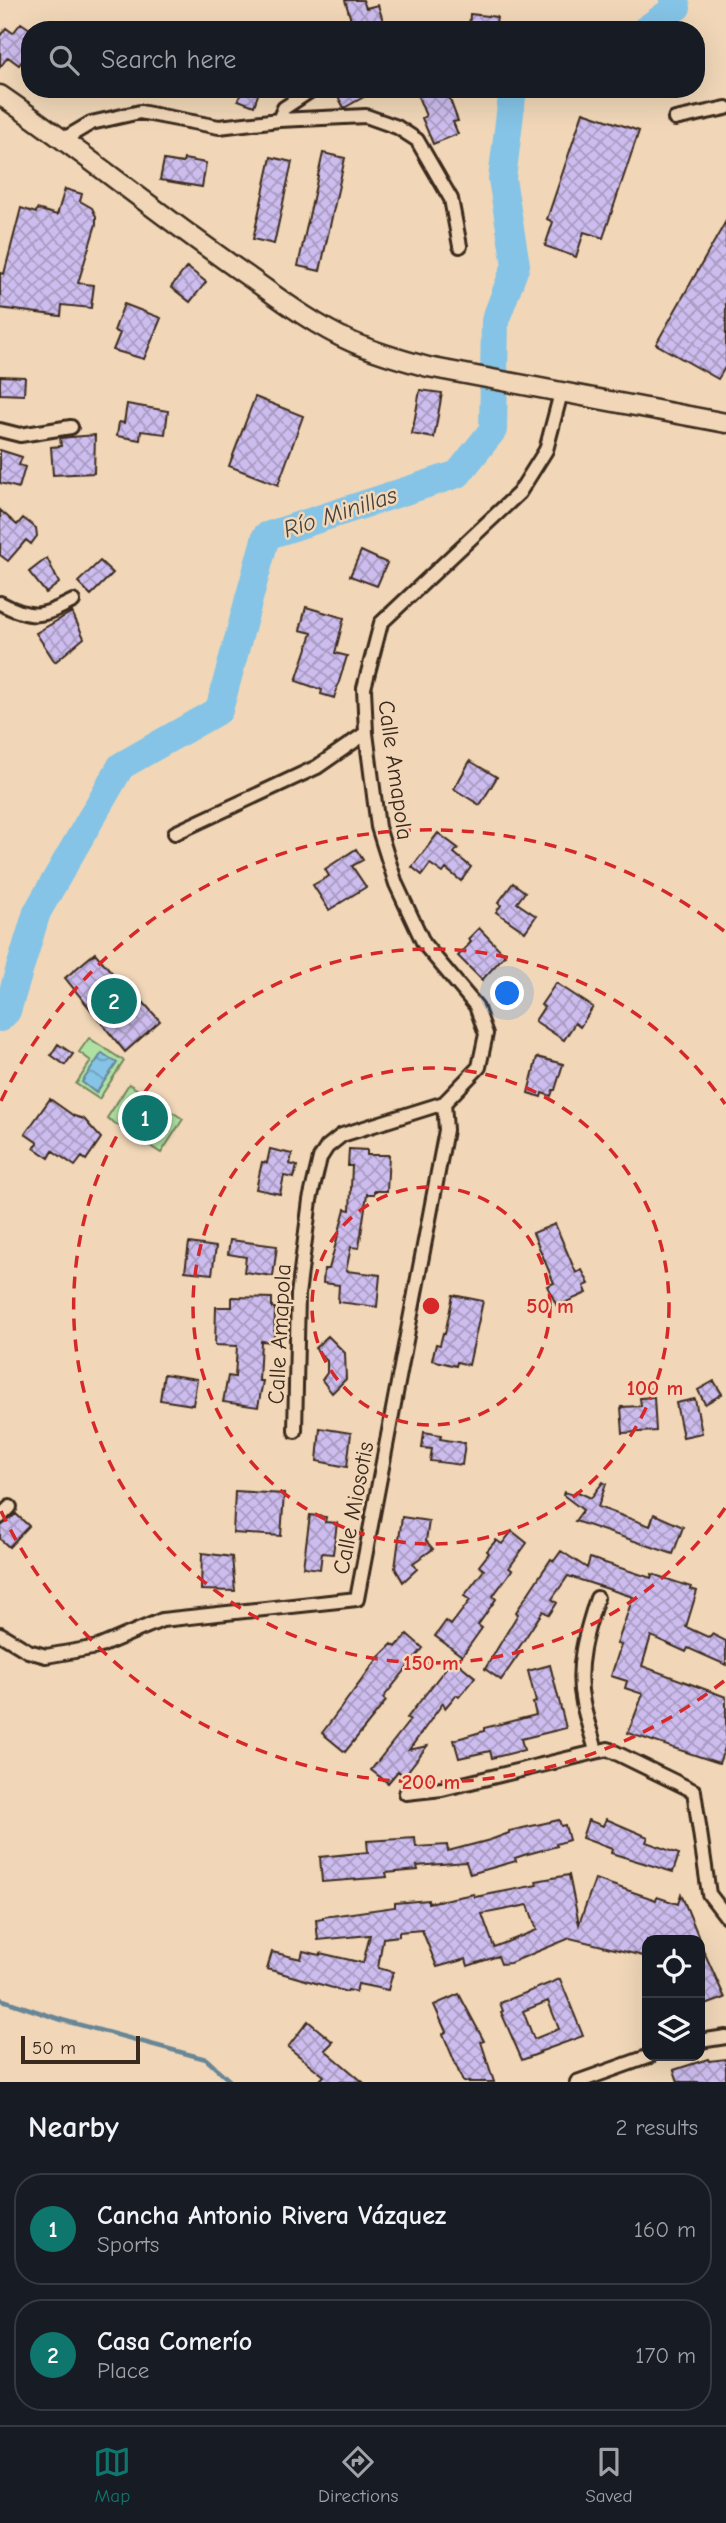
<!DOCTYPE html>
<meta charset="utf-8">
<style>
:root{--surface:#171b24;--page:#20242c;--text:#f1f3f6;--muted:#9ea1a6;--line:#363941;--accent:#0f766e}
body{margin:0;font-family:"Comic Neue",sans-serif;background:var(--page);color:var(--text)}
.controls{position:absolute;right:21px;bottom:21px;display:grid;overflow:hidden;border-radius:14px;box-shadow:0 7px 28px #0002}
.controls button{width:63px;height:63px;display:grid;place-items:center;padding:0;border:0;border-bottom:2px solid var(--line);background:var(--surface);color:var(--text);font:35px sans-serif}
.scale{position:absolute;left:21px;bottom:18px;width:119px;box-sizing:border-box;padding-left:7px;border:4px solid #3b2a1e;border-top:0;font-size:19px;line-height:24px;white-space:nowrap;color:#3b2a1e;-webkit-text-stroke:5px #f1d7b8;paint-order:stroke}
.you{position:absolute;left:508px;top:994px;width:24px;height:24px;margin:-18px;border:5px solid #fff;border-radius:50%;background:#1a73e8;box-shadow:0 0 0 10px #1a73e833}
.badge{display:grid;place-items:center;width:46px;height:46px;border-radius:50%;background:var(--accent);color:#fff;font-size:23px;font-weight:700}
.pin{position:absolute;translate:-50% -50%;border:4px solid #fff;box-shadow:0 2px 7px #0006}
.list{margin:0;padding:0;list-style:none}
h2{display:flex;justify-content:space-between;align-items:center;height:91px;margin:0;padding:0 28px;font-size:30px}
h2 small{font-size:23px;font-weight:400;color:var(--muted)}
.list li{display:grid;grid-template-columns:46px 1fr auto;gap:21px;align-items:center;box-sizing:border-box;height:112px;margin:0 14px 14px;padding:0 14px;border:2px solid var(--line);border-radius:28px}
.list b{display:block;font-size:26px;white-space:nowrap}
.list p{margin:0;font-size:23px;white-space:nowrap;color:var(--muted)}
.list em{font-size:23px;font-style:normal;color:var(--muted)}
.icon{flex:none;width:38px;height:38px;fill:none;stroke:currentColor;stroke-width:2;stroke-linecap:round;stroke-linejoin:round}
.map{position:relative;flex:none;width:726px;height:2082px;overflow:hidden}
.search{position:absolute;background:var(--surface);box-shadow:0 7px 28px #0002;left:21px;right:21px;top:21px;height:77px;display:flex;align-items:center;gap:18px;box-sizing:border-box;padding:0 24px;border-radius:28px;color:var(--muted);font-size:26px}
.sheet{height:343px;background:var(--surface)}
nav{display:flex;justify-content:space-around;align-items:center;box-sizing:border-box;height:98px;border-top:2px solid var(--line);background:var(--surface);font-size:19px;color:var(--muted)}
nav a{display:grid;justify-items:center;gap:4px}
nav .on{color:var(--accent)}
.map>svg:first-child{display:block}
</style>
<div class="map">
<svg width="726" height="2082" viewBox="0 0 726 2082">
<defs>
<pattern id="water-waves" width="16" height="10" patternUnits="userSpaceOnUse" patternTransform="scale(1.75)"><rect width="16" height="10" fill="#85c4e6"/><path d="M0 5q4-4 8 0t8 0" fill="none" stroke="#6e9fba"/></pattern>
<pattern id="building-cross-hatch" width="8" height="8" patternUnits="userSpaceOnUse" patternTransform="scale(1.75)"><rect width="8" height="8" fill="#cdbdef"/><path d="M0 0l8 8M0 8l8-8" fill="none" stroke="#a89ac1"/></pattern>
</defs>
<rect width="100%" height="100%" fill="#f1d7b8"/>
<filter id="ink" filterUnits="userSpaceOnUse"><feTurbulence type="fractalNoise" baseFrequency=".0143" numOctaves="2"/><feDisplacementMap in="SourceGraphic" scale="14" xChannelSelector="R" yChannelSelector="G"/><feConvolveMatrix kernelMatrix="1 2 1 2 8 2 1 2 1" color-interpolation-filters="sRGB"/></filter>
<g filter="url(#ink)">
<path fill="#afe1a2" stroke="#758660" stroke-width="2" d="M89,1038L124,1061L99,1099L76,1084L91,1061L79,1052Z
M129,1084L183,1119L161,1153L107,1118Z"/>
<path fill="url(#water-waves)" stroke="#678696" stroke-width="2" d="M102,1053L117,1063L96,1093L82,1082Z"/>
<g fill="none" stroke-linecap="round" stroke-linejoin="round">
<path stroke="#678696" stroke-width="4.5" d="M0,1999L62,2020L206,2059L231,2082"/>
<path stroke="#85c4e6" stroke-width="28" d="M645,30L677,7L673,0
M0,1018L7,1011L37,912L121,766L219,710L266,536L458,474L493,430L495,321L516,265L502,179L513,89"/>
</g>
<path fill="url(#building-cross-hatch)" stroke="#3b2a1e" stroke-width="2" fill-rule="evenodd" d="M345,0H363L366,8L378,5L386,30H354Z
M470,14L497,17L495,30H469Z
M21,23L30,29V51L19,65L8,57L0,67V36L6,28L13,33Z
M243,89H260L254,106L238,100Z
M334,89H378L344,108Z
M415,89H446L458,121L453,122L458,134L433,144L422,118L426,116Z
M583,112L639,131L603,238L584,232L576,257L545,246L553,222L547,219Z
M323,153L345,158L320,271L298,266Z
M271,157L292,162L274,244L253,239Z
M184,159L206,163L202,187L160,180L164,160L183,163Z
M65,189L82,194L80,201L92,208L96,216V224L78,283L94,285L91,308L62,305L61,316L0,308V273L4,274L21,208L36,213L37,209L57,215Z
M726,221V366L718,379L656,344Z
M187,267L206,282L190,302L171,287Z
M124,304L161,318L144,359L113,350L120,333L114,331Z
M0,376L25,377L24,395L0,394Z
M420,390L442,393L434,438L412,434Z
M255,397L303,416L278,485L229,466Z
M127,404L168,411L165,434L141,431L140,440L117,436L119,422L124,423Z
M95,435L94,473L53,475L51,447L61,446L60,438Z
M0,450L22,457L19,465L25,467L19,488L0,483Z
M0,510L17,525L23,518L36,528L37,536L31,544L26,540L8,561L0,555Z
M361,551L387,563L377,586L350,576Z
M47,558L59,583L46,593L29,572Z
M100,561L113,573L91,595L78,582Z
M306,607L344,618L335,653L347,656L334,698L321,694L322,690L296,681L312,633L300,630Z
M72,612L84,638L55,662L36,633Z
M470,761L497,777L480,805L454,789Z
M438,833L458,848L454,853L471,867L461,881L446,869L443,873L430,864L422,875L412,867Z
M356,849L363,860L352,866L366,887L329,910L313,885L329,876L325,869Z
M513,883L525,892L517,903L536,916L525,932L496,912L501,905L498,903Z
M479,928L505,955L482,980L458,956L471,942L468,939Z
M95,953L133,997L136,994L160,1021L125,1052L65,978Z
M556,983L593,1007L580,1027L575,1023L564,1040L535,1021L544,1007L541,1005Z
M58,1044L73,1054L65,1065L51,1055Z
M537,1057L563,1064L555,1090H553L551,1096L542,1093L541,1097L528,1093Z
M50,1099L74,1116L84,1119L101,1138L86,1160L82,1157L75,1166L53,1151L49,1158L34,1148L38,1143L25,1134Z
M270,1149L292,1154L290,1164L297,1166L294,1178L284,1176L280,1194L256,1189L262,1162L267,1163Z
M349,1149L367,1150V1155H389L387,1191H374V1194H367L359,1248L351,1247L346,1271L380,1275L377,1307L338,1302L339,1285L323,1283L324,1269H329L345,1209L350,1210L352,1166H348Z
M555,1224L576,1273L582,1270L589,1284L584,1286L587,1293L557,1306L547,1286L554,1283L533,1233Z
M230,1240L277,1246L273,1276L244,1272L246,1257L228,1254Z
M189,1243L216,1247L212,1274L185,1271Z
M453,1295L483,1301L469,1365L457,1362L456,1366L432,1360L436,1344L440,1345L443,1333L445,1334Z
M232,1297L272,1298V1308H275L274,1342L261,1341L259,1381H263L258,1407L223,1402L228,1376L235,1377L237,1346L215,1345L216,1307H232Z
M328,1336L345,1353L346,1379L332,1393L322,1380L327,1373V1361L315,1348Z
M164,1374L197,1379L193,1405L160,1400Z
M714,1381L722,1394L705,1404L698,1390Z
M654,1397L656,1431L623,1433L621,1407L641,1406L640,1398Z
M695,1399L702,1433L683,1437L676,1403Z
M320,1428L351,1433L347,1467L317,1461Z
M424,1432L441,1435L440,1439L465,1443L462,1465L430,1461L432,1449L422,1448Z
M603,1482L606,1484L598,1507L650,1526L654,1514L683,1527L673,1554L575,1521L583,1510L563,1495L564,1492L574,1495L576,1491L591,1498Z
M235,1491L284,1494L281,1536L233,1533Z
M16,1514L29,1526L9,1547L0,1539V1527Z
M310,1515L326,1517L325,1522L337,1523L333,1554L322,1553L320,1569L303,1567Z
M402,1517L429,1521L426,1541L433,1549L413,1563L417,1569L403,1582L395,1568Z
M512,1531L527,1543L509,1568L512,1570L493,1596L496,1599L478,1625L482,1628L462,1656L435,1636L446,1621L451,1625L470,1600L464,1596L484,1570L479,1566L489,1553L487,1551L496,1540L502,1544Z
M561,1551L587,1568L590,1558L651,1578L652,1574L691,1587L690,1589L697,1591L686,1627L710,1638L712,1634L726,1641V1665L688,1648L686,1652L651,1636L642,1666L726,1697V1745L719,1763L628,1733L643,1694L625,1688L627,1681L611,1676L621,1645L617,1644L633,1597L568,1576L552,1599L557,1603L549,1615L543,1611L516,1652L519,1654L501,1680L485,1669L518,1614L516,1612L551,1559L554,1561Z
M202,1553L232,1557L235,1591L201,1590Z
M407,1634L423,1648L383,1698L386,1701L345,1752L322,1733L379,1657L392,1644L396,1647Z
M453,1659L475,1677L459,1697L456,1695L445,1708L443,1703L409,1750L427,1746L404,1776L398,1771L388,1783L371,1770L410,1720L407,1718Z
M550,1665L566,1728L521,1739L524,1750L492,1758L490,1751L459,1758L454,1740L484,1731V1728L536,1715L533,1703L536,1702L528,1671Z
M606,1819L648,1837L646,1842L679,1854L673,1872L611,1853L612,1849L582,1838L588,1820L603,1826Z
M559,1820L561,1826L565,1825L569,1840L556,1844L557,1846L524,1855L515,1858L516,1861L470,1874L466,1862L417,1866L418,1870L386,1873L387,1877L322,1882L320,1857L368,1852L367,1841L415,1838L416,1847L447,1845L448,1851L490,1840L509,1833V1831Z
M569,1875L579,1924L595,1879L656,1900L657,1897L678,1904L681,1894L700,1940H647V1957L570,1938L510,1963L501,1964L498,1956L468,1966L466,1959L437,1967L422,1930L399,1932V1936L383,1938L378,1968L393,1972L388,1990L358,1984L356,1992L348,1990L347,1992L267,1969L272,1952L301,1959L303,1951L320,1955V1953L363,1963L370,1935L318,1940L316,1920L323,1919V1917L395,1907V1903L428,1900V1903L474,1894L475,1897L537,1885L536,1881ZM528,1905L537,1930L494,1947L482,1914Z
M700,1943L725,1998L700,2007Z
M560,1979L583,2036L539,2052L540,2053L522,2060L501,2012L503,2011L500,2003ZM548,2001L559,2029L534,2039L523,2011Z
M459,1994L484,2041L481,2042L484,2051L494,2082H463L443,2034L446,2032L434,2005Z
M308,2021L333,2042L325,2050L363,2082H318L324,2076L288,2047Z
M708,2059L709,2061L726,2059V2082H678L674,2070Z"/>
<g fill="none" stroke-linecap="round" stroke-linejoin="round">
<g stroke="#3b2a1e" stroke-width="18">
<path id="street" d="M675,119L726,108
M279,120L366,116L397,127L417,140L451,199L460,246
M64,139L91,123L140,112L219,127L279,120L284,108L313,89
M0,430L20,435L71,427
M0,603C32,620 42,617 73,601
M175,833L317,767L366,733
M295,1431L298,1295L310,1200L320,1158L327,1147L342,1135L444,1103L479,1067L486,1034L476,1006L424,944L396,884L378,827L366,733L364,688L381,623L519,493L546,450L561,393
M0,1517L10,1507
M0,1634L28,1651L46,1656L98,1647L162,1620L357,1599L446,1130L444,1103
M596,1751C592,1735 586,1719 583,1703C575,1667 586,1632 597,1598
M406,1793L442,1789L608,1749L694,1791L709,1894L726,1916
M700,2041L726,2037
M577,2082L650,2056"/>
</g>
<g stroke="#3b2a1e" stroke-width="23">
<path id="secondary" d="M0,95C85,153 164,219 249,277C281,300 316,326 352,342C377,353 402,360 428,367L726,423"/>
</g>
<use href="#street" stroke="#f1d7b8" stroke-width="12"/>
<use href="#secondary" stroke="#f1d7b8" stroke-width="18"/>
</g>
</g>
<g fill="none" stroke="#d62828" stroke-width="3.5" stroke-dasharray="12 9">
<circle cx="431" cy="1306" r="119"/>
<circle cx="431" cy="1306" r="238"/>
<path d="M725 1508A357 357 0 1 1 725 1104"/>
<path d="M724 1681A476 476 0 0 1 1 1511M1 1101A476 476 0 0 1 724 931"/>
</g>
<g text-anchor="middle" stroke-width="5" stroke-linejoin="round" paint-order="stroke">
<g font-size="23" fill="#3b2a1e" stroke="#f1d7b8">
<text transform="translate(396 770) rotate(82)" y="8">Calle Amapola</text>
<text transform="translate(279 1334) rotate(-87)" y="8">Calle Amapola</text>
<text transform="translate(353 1508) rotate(-79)" y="8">Calle Miosotis</text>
</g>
<g font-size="24" font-style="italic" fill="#46413c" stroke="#f1d7b8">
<text transform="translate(340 512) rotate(-18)" y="8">Río Minillas</text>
</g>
</g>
<circle cx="431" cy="1306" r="10" fill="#d62828" stroke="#f1d7b8" stroke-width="3.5"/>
<g font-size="21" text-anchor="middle" font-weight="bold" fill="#d62828" stroke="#f1d7b8" stroke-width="5" stroke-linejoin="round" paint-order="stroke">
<text x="550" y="1313">50 m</text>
<text x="655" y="1395">100 m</text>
<text x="431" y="1670">150 m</text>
<text x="431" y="1789">200 m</text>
</g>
</svg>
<div class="controls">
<button><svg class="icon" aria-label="locate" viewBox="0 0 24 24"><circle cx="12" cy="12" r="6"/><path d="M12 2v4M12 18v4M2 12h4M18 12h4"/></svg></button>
<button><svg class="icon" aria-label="layers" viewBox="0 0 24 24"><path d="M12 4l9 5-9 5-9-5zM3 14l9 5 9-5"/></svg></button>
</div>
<div class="scale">50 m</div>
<div class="you"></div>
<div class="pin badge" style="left:145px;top:1118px">1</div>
<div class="pin badge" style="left:114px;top:1001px">2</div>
<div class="search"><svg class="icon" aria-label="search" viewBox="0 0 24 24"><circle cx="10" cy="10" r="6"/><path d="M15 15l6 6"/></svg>Search here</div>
</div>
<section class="sheet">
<h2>Nearby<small>2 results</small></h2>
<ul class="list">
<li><span class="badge">1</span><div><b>Cancha Antonio Rivera Vázquez</b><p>Sports</p></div><em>160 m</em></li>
<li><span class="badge">2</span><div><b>Casa Comerío</b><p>Place</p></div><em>170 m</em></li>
</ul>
</section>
<nav>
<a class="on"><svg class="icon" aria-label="map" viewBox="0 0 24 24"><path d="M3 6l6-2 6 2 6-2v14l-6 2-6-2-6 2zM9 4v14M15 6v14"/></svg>Map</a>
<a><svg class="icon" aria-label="directions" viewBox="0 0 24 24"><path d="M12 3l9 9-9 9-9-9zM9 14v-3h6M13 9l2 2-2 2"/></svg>Directions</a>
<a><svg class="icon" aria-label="saved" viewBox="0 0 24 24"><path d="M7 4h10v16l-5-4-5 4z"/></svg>Saved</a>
</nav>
